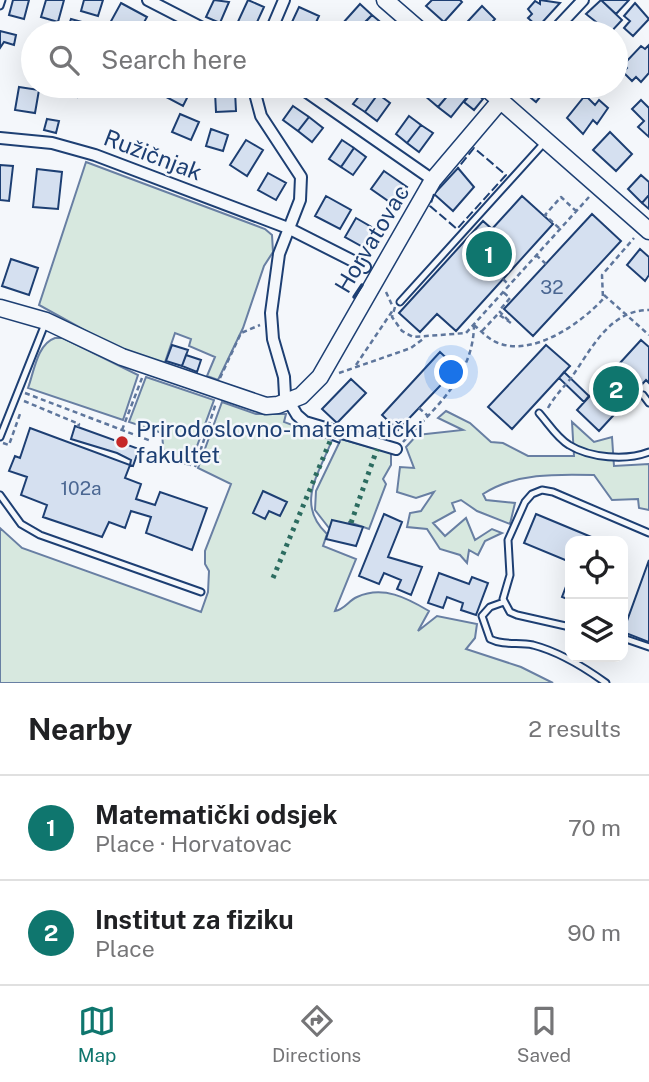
<!DOCTYPE html>
<meta charset="utf-8">
<style>
:root{--surface:#fff;--page:#f2f2f2;--text:#202124;--muted:#757577;--line:#e0e0e0;--accent:#0f766e}
body{margin:0;font-family:"Public Sans",sans-serif;background:var(--page);color:var(--text)}
.controls{position:absolute;right:21px;bottom:21px;display:grid;overflow:hidden;border-radius:14px;box-shadow:0 7px 28px #0002}
.controls button{width:63px;height:63px;display:grid;place-items:center;padding:0;border:0;border-bottom:2px solid var(--line);background:var(--surface);color:var(--text);font:35px sans-serif}
.you{position:absolute;left:452px;top:373px;width:24px;height:24px;margin:-18px;border:5px solid #fff;border-radius:50%;background:#1a73e8;box-shadow:0 0 0 10px #1a73e833}
.badge{display:grid;place-items:center;width:46px;height:46px;border-radius:50%;background:var(--accent);color:#fff;font-size:23px;font-weight:700}
.pin{position:absolute;translate:-50% -50%;border:4px solid #fff;box-shadow:0 2px 7px #0006}
.list{margin:0;padding:0;list-style:none}
h2{display:flex;justify-content:space-between;align-items:center;height:91px;margin:0;padding:0 28px;font-size:30px}
h2 small{font-size:23px;font-weight:400;color:var(--muted)}
.list li{display:grid;grid-template-columns:46px 1fr auto;gap:21px;align-items:center;box-sizing:border-box;height:105px;padding:0 28px;border-top:2px solid var(--line)}
.list b{display:block;font-size:26px;white-space:nowrap}
.list p{margin:0;font-size:23px;white-space:nowrap;color:var(--muted)}
.list em{font-size:23px;font-style:normal;color:var(--muted)}
.icon{flex:none;width:38px;height:38px;fill:none;stroke:currentColor;stroke-width:2;stroke-linecap:round;stroke-linejoin:round}
.map{position:relative;flex:none;width:649px;height:683px;overflow:hidden}
.search{position:absolute;background:var(--surface);box-shadow:0 7px 28px #0002;left:21px;right:21px;top:21px;height:77px;display:flex;align-items:center;gap:18px;box-sizing:border-box;padding:0 24px;border-radius:38px;color:var(--muted);font-size:26px}
.sheet{height:301px;background:var(--surface)}
nav{display:flex;justify-content:space-around;align-items:center;box-sizing:border-box;height:98px;border-top:2px solid var(--line);background:var(--surface);font-size:19px;color:var(--muted)}
nav a{display:grid;justify-items:center;gap:4px}
nav .on{color:var(--accent)}
.map>svg:first-child{display:block}
</style>
<div class="map">
<svg width="649" height="683" viewBox="0 0 649 683">
<rect width="100%" height="100%" fill="#f4f7fb"/>
<path fill="#d7e8df" stroke="#687fa3" stroke-width="2" d="M86,162L265,229L272,235L273,252L264,266L243,328L218,380L207,376L215,357L189,346L191,339L175,333L164,365L115,347L39,305Z
M55,338H63L138,375L123,420L28,388C34,372 37,344 55,338Z
M146,377L214,400L190,465L164,458L162,433L129,422Z
M222,402L256,414H286L284,422L332,440C319,474 295,504 327,534L323,546L356,559L335,611C345,609 348,601 357,597C383,585 407,598 429,611L418,631L437,616L477,624L475,638L466,649L521,667L553,683H0V528L22,548L201,612L208,592L209,571L205,564V551L231,484L198,468Z
M446,411L470,423L491,442L503,443L528,456H574L572,422L594,442L612,437L614,466L649,464V510L639,508L638,499L612,500L594,475C556,474 515,473 483,494L486,500L515,503L510,524L477,511L461,500L452,503L455,511L433,523L445,536L466,518L475,540L492,529L502,533L485,541L478,555L469,550L467,563L460,555L440,549L427,529L407,527L410,513L421,511L434,492L416,498L397,492L400,467L414,468L406,447L417,435L463,430L438,418Z
M341,439L391,453V465L383,479L386,484L369,529L349,522L348,526L329,528L315,510L316,491Z"/>
<path fill="#d5e0f0" stroke="#1d3f73" stroke-width="2" d="M13,0H29L24,19L9,15Z
M46,0H64L58,22L41,17Z
M84,0H103L98,16L81,11Z
M214,0L229,2L220,23L206,17Z
M248,0L264,7L252,33L236,26Z
M432,0H460L462,2L444,22L426,6Z
M540,0L560,3L538,27L528,18L532,14L528,9L535,1L540,4Z
M601,0H629L616,14Z
M601,0L622,20L610,33L586,14Z
M121,3L147,17L138,33H130L110,23Z
M635,3L649,19L633,36L624,28L630,21L624,16Z
M360,4L372,15L354,33L343,23Z
M482,6L495,19L483,33H457Z
M299,7L319,16L312,31L292,22Z
M372,15L384,25L377,33H355Z
M71,19L89,24L87,33H66Z
M292,22L312,31L311,33H287Z
M162,23L180,32L179,33H156Z
M515,23L526,33H506Z
M575,26L583,33H569Z
M0,31L16,35L14,45L4,42L0,48Z
M649,45V73L641,82L636,77L632,81L623,72L627,68L624,64L641,46L645,49Z
M57,86H68L66,95L55,93Z
M68,86H80L77,97L66,95Z
M155,86H172L189,94L183,106L153,90Z
M202,86H235V91L202,93Z
M367,86L378,94L365,112L353,104Z
M434,86L455,87L438,107L425,96Z
M523,86H549L536,102L520,89Z
M19,87L39,90L35,113L15,110Z
M455,87L467,97L451,117L438,107Z
M235,91L236,111L216,112L215,92Z
M473,91L483,99L474,110L464,102Z
M378,94L390,103L377,121L365,112Z
M583,98H588L595,105L599,100L608,108L597,124L593,120L583,134L567,118Z
M641,100L649,108V137L638,127L644,121L632,109Z
M293,106L309,117L298,131L283,120Z
M180,114L199,122L191,140L172,132Z
M409,116L421,125L407,143L396,134Z
M309,117L323,128L312,142L298,131Z
M47,119L59,121L56,133L44,130Z
M421,125L433,133L419,152L407,143Z
M211,129L228,135L223,151L206,146Z
M610,132L632,154L616,171L593,150Z
M246,140L263,150L247,176L230,165Z
M342,140L354,148L341,167L329,159Z
M354,148L366,157L353,175L341,167Z
M0,165L13,166L9,201L0,200Z
M458,168L474,187L453,211L434,194Z
M37,169L62,172L58,209L33,207Z
M384,171L407,187L394,205L371,189Z
M268,173L286,183L276,200L258,190Z
M641,175L649,182V195L642,203L628,189Z
M649,195V209L642,203Z
M326,196L351,210L340,229L315,216Z
M522,196L553,224L456,331L437,314L420,332L399,313L483,221L492,229Z
M592,214L621,241L533,336L504,309Z
M356,218L380,232L370,251L345,237Z
M640,249L649,257V275L645,281L627,265Z
M11,259L38,268L29,295L2,286Z
M641,340L649,347V383L646,380L599,431L577,410Z
M172,345L188,350L182,366L166,361Z
M546,345L570,366L512,429L488,407Z
M440,352L457,368L398,430L382,415Z
M186,355L201,360L197,372L182,366Z
M564,372L589,396L584,402L559,378Z
M351,379L366,393L337,423L322,409Z
M75,426L139,449L133,466L130,465L131,460L117,453L71,439Z
M30,428L130,465L125,478L141,484L136,499L155,505L160,492L207,508L192,550L146,533L151,517L131,511L125,528L109,522L102,537L43,517L47,505L21,495L27,477L9,471L15,456L20,458Z
M263,491L287,502L280,516L269,511L265,519L253,513Z
M384,514L402,522L388,557L422,567L411,595L397,589L401,580L384,573L379,584L359,576Z
M536,514L601,541H570V562L524,543Z
M332,520L363,527L356,546L326,539Z
M649,560V642L623,632Z
M439,573L469,584L472,577L488,583L476,615L461,610L463,603L447,597L443,608L428,603Z
M570,576V600L562,597Z"/>
<g fill="none" stroke-linecap="round" stroke-linejoin="round">
<g stroke="#1d3f73" stroke-width="9">
<path id="lane" d="M0,6L2,0
M400,302L544,143
M643,395L649,403
M539,413C548,423 557,438 569,445C590,458 626,461 649,452
M0,437L45,324
M0,495L21,524L40,535L201,592
M504,602L490,607L482,616L490,639C504,646 518,642 533,645C560,652 584,667 606,683
M570,627L517,615L510,612L503,599L510,575L508,540L525,502L532,494L542,490L553,492L649,533
M623,638L649,647"/>
</g>
<g stroke="#1d3f73" stroke-width="14">
<path id="street" d="M148,0L212,33
M270,33L284,0
M552,33L583,0
M253,86L261,116L301,177L300,200L279,254L271,313L273,339L284,377L285,395L297,415L305,422L396,449
M298,86L433,180
M0,138L52,143L95,155L288,228L365,267"/>
</g>
<g stroke="#1d3f73" stroke-width="19">
<path id="secondary" d="M385,0L423,33
M484,86L649,231
M0,308L46,321L122,357L266,406L278,405L301,396L320,377L433,180L500,101"/>
</g>
<path stroke="#5e769c" stroke-width="2.5" stroke-dasharray="5 3.5" stroke-linecap="butt" d="M559,228L545,215L561,197L576,211
M536,255L546,264
M503,279L509,285
M386,292L392,305
M604,295L649,335
M395,307L392,317L402,331L413,337L466,333L589,197
M474,325C482,332 490,341 501,344C536,355 581,323 603,299L602,275L634,238
M482,331L498,314L511,323L499,311L510,298L503,292
M356,365L393,310
M339,373L411,348L423,339
M220,378L241,333L260,325
M25,393L151,441
M24,401L79,424L78,427
M419,408L428,416
M548,408C554,397 563,388 571,378C591,350 609,310 649,310
M122,430L142,378
M403,442C435,408 473,376 474,326
M3,443L9,445L20,414
M195,467L216,403"/>
<use href="#lane" stroke="#f4f7fb" stroke-width="5"/>
<use href="#street" stroke="#f4f7fb" stroke-width="10"/>
<use href="#secondary" stroke="#f4f7fb" stroke-width="16"/>
<path stroke="#2c6c60" stroke-width="5" stroke-dasharray="3.5 5" stroke-linecap="butt" d="M351,523L377,449
M273,578L331,439"/>
<path stroke="#1d3f73" stroke-width="2" stroke-dasharray="9 3.5" stroke-linecap="butt" d="M434,194L430,206L457,229L506,175L474,148L458,168
M332,440L340,443"/>
<path stroke="#1d3f73" stroke-width="3.5" d="M354,297L362,285"/>
</g>
<circle fill="#c62828" stroke="#f4f7fb" stroke-width="2.5" cx="122" cy="442" r="7"/>
<g text-anchor="middle" stroke-width="5" stroke-linejoin="round" paint-order="stroke">
<g font-size="19" fill="#4b6792">
<text x="552" y="294">32</text>
<text x="81" y="495">102a</text>
</g>
<g font-size="23" fill="#1d3f73" stroke="#f4f7fb">
<text transform="translate(153 155) rotate(21)" y="8">Ružičnjak</text>
<text transform="translate(372 239) rotate(-59)" y="8">Horvatovac</text>
</g>
<g font-size="23" fill="#1d3f73" stroke="#f4f7fb" text-anchor="start">
<text x="136" y="437">Prirodoslovno-matematički<tspan x="136" dy="26">fakultet</tspan></text>
</g>
</g>
</svg>
<div class="controls">
<button><svg class="icon" aria-label="locate" viewBox="0 0 24 24"><circle cx="12" cy="12" r="6"/><path d="M12 2v4M12 18v4M2 12h4M18 12h4"/></svg></button>
<button><svg class="icon" aria-label="layers" viewBox="0 0 24 24"><path d="M12 4l9 5-9 5-9-5zM3 14l9 5 9-5"/></svg></button>
</div>
<div class="you"></div>
<div class="pin badge" style="left:489px;top:254px">1</div>
<div class="pin badge" style="left:616px;top:389px">2</div>
<div class="search"><svg class="icon" aria-label="search" viewBox="0 0 24 24"><circle cx="10" cy="10" r="6"/><path d="M15 15l6 6"/></svg>Search here</div>
</div>
<section class="sheet">
<h2>Nearby<small>2 results</small></h2>
<ul class="list">
<li><span class="badge">1</span><div><b>Matematički odsjek</b><p>Place · Horvatovac</p></div><em>70 m</em></li>
<li><span class="badge">2</span><div><b>Institut za fiziku</b><p>Place</p></div><em>90 m</em></li>
</ul>
</section>
<nav>
<a class="on"><svg class="icon" aria-label="map" viewBox="0 0 24 24"><path d="M3 6l6-2 6 2 6-2v14l-6 2-6-2-6 2zM9 4v14M15 6v14"/></svg>Map</a>
<a><svg class="icon" aria-label="directions" viewBox="0 0 24 24"><path d="M12 3l9 9-9 9-9-9zM9 14v-3h6M13 9l2 2-2 2"/></svg>Directions</a>
<a><svg class="icon" aria-label="saved" viewBox="0 0 24 24"><path d="M7 4h10v16l-5-4-5 4z"/></svg>Saved</a>
</nav>
